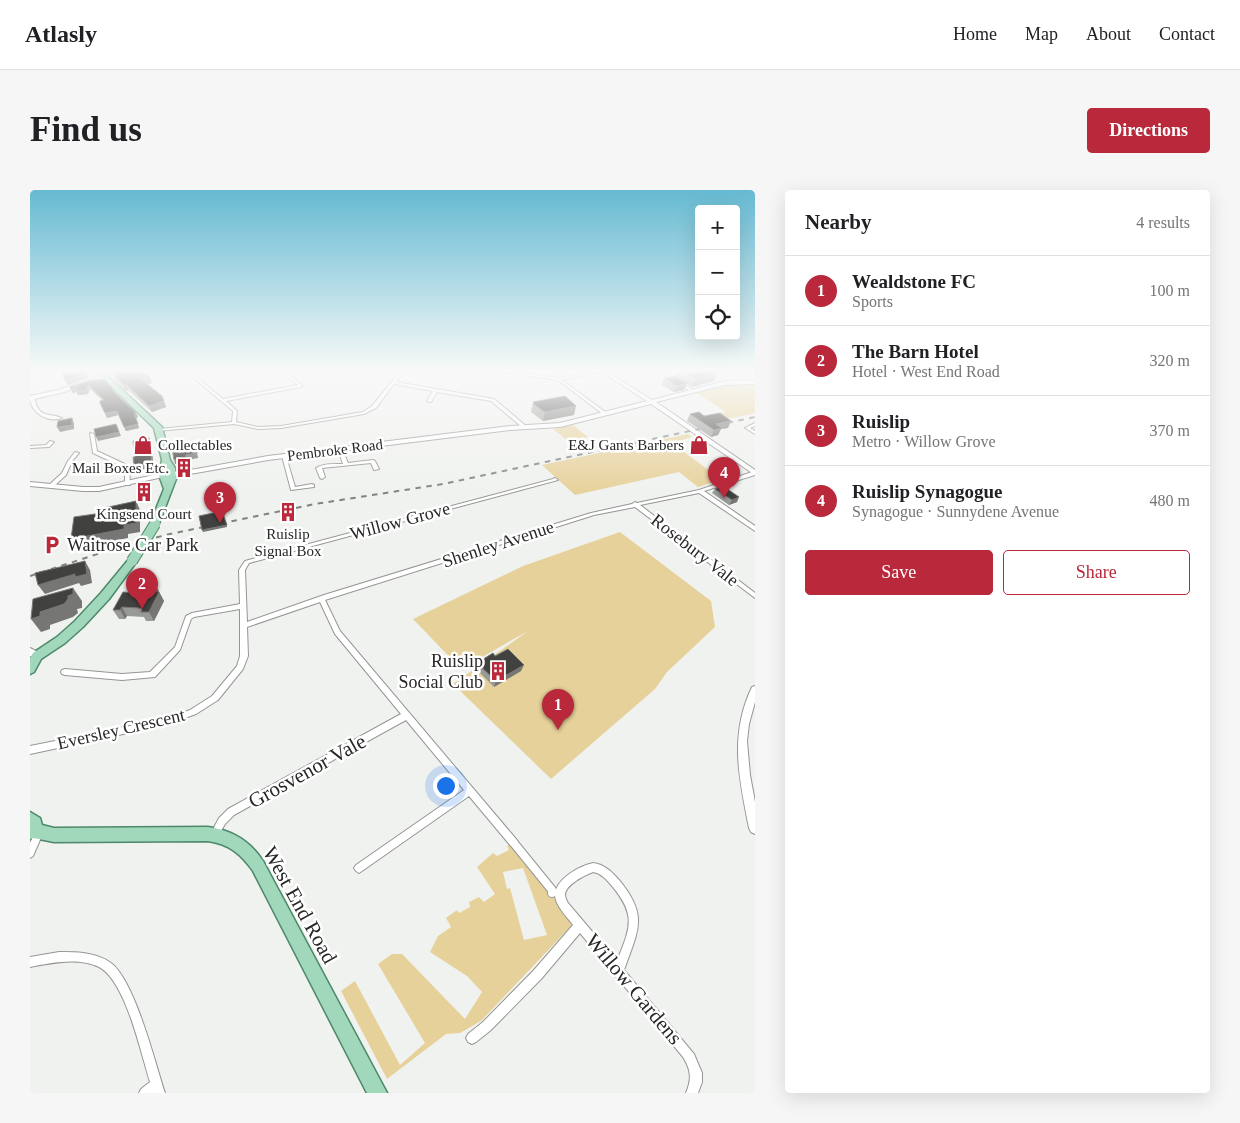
<!DOCTYPE html>
<meta charset="utf-8">
<style>
:root{--surface:#fff;--page:#f6f6f6;--text:#202124;--muted:#757577;--line:#e0e0e0;--accent:#b9283b}
body{margin:0;font-family:Georgia,serif;background:var(--page);color:var(--text)}
.controls{position:absolute;right:15px;top:15px;display:grid;overflow:hidden;border-radius:5px;box-shadow:0 5px 20px #0002}
.controls button{width:45px;height:45px;display:grid;place-items:center;padding:0;border:0;border-bottom:1px solid var(--line);background:var(--surface);color:var(--text);font:25px sans-serif}
.you{position:absolute;left:415px;top:595px;width:18px;height:18px;margin:-12px;border:4px solid #fff;border-radius:50%;background:#1a73e8;box-shadow:0 0 0 8px #1a73e833}
.badge{display:grid;place-items:center;width:32px;height:32px;border-radius:50%;background:var(--accent);color:#fff;font-size:16px;font-weight:700}
.pin{position:absolute;translate:-50% -41px;filter:drop-shadow(0 1px 2px #0008)}
.pin::after{content:'';position:absolute;top:26px;width:18px;height:15px;background:inherit;clip-path:polygon(0 0,100% 0,50% 100%)}
.list{margin:0;padding:0;list-style:none}
h2{display:flex;justify-content:space-between;align-items:center;height:65px;margin:0;padding:0 20px;font-size:21px}
h2 small{font-size:16px;font-weight:400;color:var(--muted)}
.list li{display:grid;grid-template-columns:32px 1fr auto;gap:15px;align-items:center;box-sizing:border-box;height:70px;padding:0 20px;border-top:1px solid var(--line)}
.list b{display:block;font-size:19px;white-space:nowrap}
.list p{margin:0;font-size:16px;white-space:nowrap;color:var(--muted)}
.list em{font-size:16px;font-style:normal;color:var(--muted)}
.actions{display:flex;gap:10px;padding:15px 20px}
.actions a{flex:1;padding:11px 0;border:1px solid var(--accent);border-radius:5px;text-align:center;font-size:18px;color:var(--accent)}
.actions .main{background:var(--accent);color:#fff}
.icon{flex:none;width:28px;height:28px;fill:none;stroke:currentColor;stroke-width:2;stroke-linecap:round;stroke-linejoin:round}
.map{position:relative;flex:none;width:725px;height:903px;overflow:hidden;border-radius:5px}
header{display:flex;align-items:center;gap:30px;box-sizing:border-box;height:70px;padding:0 25px;background:var(--surface);border-bottom:1px solid var(--line)}
header strong{font-size:24px}
nav{display:flex;gap:28px;margin-inline-start:auto;font-size:18px}
.intro{display:flex;align-items:center;justify-content:space-between;box-sizing:border-box;height:120px;padding:0 30px}
h1{margin:0;font-size:35px}
.button{padding:12px 22px;border-radius:5px;background:var(--accent);color:#fff;font-size:18px;font-weight:700}
main{display:flex;gap:30px;padding:0 30px}
aside{flex:1;background:var(--surface);border-radius:5px;box-shadow:0 5px 20px #0002}
.map>svg:first-child{display:block}
</style>
<header>
<strong>Atlasly</strong>
<nav><a>Home</a><a>Map</a><a>About</a><a>Contact</a></nav>
</header>
<div class="intro"><h1>Find us</h1><a class="button">Directions</a></div>
<main>
<div class="map">
<svg width="725" height="903" viewBox="0 0 725 903">
<rect width="100%" height="100%" fill="#f0f2ef"/>
<path fill="#e7d19a" fill-rule="evenodd" d="M701,194H725V223L688,231L664,228L696,222L667,203Z
M543,235L558,247L538,251L523,239Z
M658,244L662,247L642,253L692,290L668,297L649,282L545,305L512,275Z
M590,342L681,411L685,437L637,482L625,499L521,589L423,494L498,441L431,479L383,429L493,376Z
M483,652L543,734L451,831L430,843L416,844L357,889L311,801L325,791L370,875L395,853L348,774L362,764H372L435,829L452,802L437,786L400,762L408,746L421,737L416,728L427,720L429,723L440,717L439,712L449,707L454,712L465,704L447,677L463,663L467,666L479,660L477,656ZM493,678L517,745L494,750L480,698L477,699L473,682Z"/>
<g fill="none" stroke-linecap="round" stroke-linejoin="round">
<g stroke="#949693" stroke-width="10">
<path id="pedestrian" d="M483,652L522,700V703"/>
</g>
<g stroke="#949693" stroke-width="2">
<path id="minor" d="M87,179H93L70,185L68,184Z
M153,179H157L193,209L268,195L247,179H251L272,195V197H271L196,211L207,221L206,232L228,237L251,236L333,222L342,216L372,179H376L366,192L464,209L496,236L492,237L461,211L407,202L401,212H399L397,211L403,201L364,194L346,218L334,224L251,238L228,239L204,234L127,241V239H129L202,232L203,221Z
M454,179H463L529,188L571,179H578L576,180L532,190L578,224L574,225L528,190L456,180Z
M623,179H627L665,201L662,202Z
M0,207H4C9,229 16,222 32,228C18,233 0,223 0,207Z
M725,233V236L720,238L725,241V244L715,238Z
M60,243L64,244L67,261L99,276L100,295H96L95,294V278L63,263Z
M20,251L24,252L19,257L0,258V256L16,255Z
M308,258L312,259L318,273L343,270L345,271L349,279L344,280L341,273L292,278L295,287L292,289L290,288L286,278C293,273 305,274 313,274L308,259Z
M45,262L49,263L42,271L36,285L23,297H19V295L32,283L38,271Z
M252,265L256,266L265,297L282,294L284,295V297L261,300L252,266Z
M725,281V285L674,301L725,336V341L669,303L610,315L725,403V408L605,317L564,325L295,410L310,441L486,649L488,652L486,655L483,657L480,655L439,606L332,681L329,683L326,681L324,678L326,675L434,600L376,530L204,625L195,634L187,648L184,649L181,648L180,645L189,628L198,619L371,524L305,444L290,412L217,437L218,466L213,479L188,510L166,524L135,535L0,564V556L135,529L160,520L182,506L207,476L210,466V419L164,427L161,429L150,460L125,487L92,490L35,485L32,484L31,482L32,480L35,479L92,484L120,482L145,457L156,426L162,423L210,414L209,380L215,371L523,289L525,288L528,290L219,373L215,380L217,432L294,405L561,323L602,314L605,312L607,313L669,300Z
M9,639L12,640L13,643L3,666L0,668V653L6,640Z
M563,673C574,674 582,682 589,690C619,726 608,740 594,780L664,864L672,883V892L668,903H656C662,889 661,880 653,867L550,743L512,788L461,840L446,852L442,854L438,852L436,848L438,844L453,832L504,780L543,735C537,727 525,715 525,705C526,688 550,676 563,673ZM563,682C571,683 577,690 582,696C607,726 600,738 587,771L538,713C537,712 535,706 535,705C535,695 555,685 563,682Z
M29,762C47,762 66,762 81,773C105,791 125,873 135,903H109L111,899L120,892C111,864 96,791 69,777C48,767 21,773 0,777V767Z"/>
</g>
<g stroke="#949693" stroke-width="2">
<path id="tertiary" d="M567,179H573L622,210L695,191L725,190V194L695,195L626,212L725,280V285L621,214L530,237L480,240L238,270L166,283L133,287L69,301H53L0,296V292L53,297H69L133,283L166,279L238,266L480,236L530,233L617,211Z
M0,458L10,463L11,466L10,469L7,470L0,466Z
M725,496V512L719,534L717,551L720,585L725,612V644L721,642L719,638C709,588 699,545 722,497Z"/>
</g>
<g stroke="#949693" stroke-width="2">
<path id="secondary" d="M74,185L76,186V188L31,203L0,210V206L28,200Z"/>
</g>
<g stroke="#4d8869" stroke-width="3">
<path id="primary" d="M63,179H70L132,237L140,270L145,278L146,289L128,336L125,337L120,334L134,299L129,285L132,270L124,238Z
M102,368L107,371L79,409L53,437L35,453L11,469L4,482L0,484V468L3,463L27,447L45,431L71,403L99,369Z
M0,622L10,628L12,635L24,638L178,637C202,640 220,651 233,671L357,903H337L223,681C211,664 199,654 178,651L24,652L4,648L0,649Z"/>
</g>
<use href="#pedestrian" stroke="#fff" stroke-width="8"/>
<use href="#minor" fill="#fff" fill-rule="evenodd"/>
<use href="#tertiary" fill="#fff" fill-rule="evenodd"/>
<use href="#secondary" fill="#fff" fill-rule="evenodd"/>
<use href="#primary" fill="#a1d7bb" fill-rule="evenodd"/>
<path stroke="#818381" stroke-width="2" stroke-dasharray="5.5 5.5" stroke-linecap="butt" d="M0,386L92,356L140,344L285,314L413,294L725,227"/>
<g stroke="#4d8869" stroke-width="12" stroke-linecap="butt">
<path id="primary-bridge" d="M102,371L125,334"/>
</g>
<use href="#primary-bridge" stroke="#a1d7bb" stroke-width="10"/>
</g>
<path fill="#989a97" d="M649,179L688,183L684,191L662,197L657,194L654,200L644,202L632,195L634,188L646,187Z
M82,182L122,193L117,194L134,211L136,217L122,222L98,200L96,201L84,188Z
M62,190L86,204L106,223L108,227L106,228L109,238L96,241L88,225L77,228L70,213L72,210L60,199L58,204L48,205L47,202L43,203L40,197Z
M503,212L544,225L513,231L501,222Z
M660,224L674,226L698,238L691,239L688,245L681,247L657,231Z
M118,292L120,296V308H110L108,304Z
M685,299L707,312L699,315L682,303Z
M126,396L134,411L124,431H116L114,427L97,426L95,429H89L83,420L109,403Z
M465,466L491,481L464,497L446,479L447,473Z"/>
<path fill="#767774" d="M55,179H56L58,188L38,195L35,190Z
M36,180L33,186L31,181Z
M688,183L684,191L662,197L666,189Z
M120,187L122,193L113,195L111,189Z
M657,193L654,200L644,202L647,196Z
M96,194L98,200L96,201L94,195Z
M58,195L60,199L58,204L48,205L47,202L43,203L41,199L48,196Z
M134,211L136,217L122,222L119,216Z
M546,216L544,225L513,231L515,222Z
M87,221L88,225L77,228L75,223Z
M104,223H106L108,227L106,228L109,238L96,241L94,237Z
M42,228L44,233V239L30,242L27,237Z
M701,231L698,238L691,239L688,245L681,247L686,234Z
M86,234L91,246L68,251L66,247Z
M119,248L121,252L124,277L106,281L104,276Z
M166,257L168,268L157,270V278L150,279L148,275L156,265Z
M148,269L149,274H145L144,270Z
M118,292L120,296V308L118,304Z
M709,307L707,312L699,315L702,310Z
M106,311L110,320V342L98,344V348L46,358L41,349L94,335Z
M197,335V337L173,342L172,340Z
M55,371L60,380L62,393L51,396L49,393L15,404L8,395Z
M126,396L134,411L124,431L119,422L124,401Z
M43,398L52,411V418L47,419L48,423L43,427L20,435V439L11,442L1,429Z
M92,417L97,426L95,429L90,420Z
M494,475L491,481L464,497L466,491Z"/>
<path fill="#41423f" stroke="#767774" d="M30,179H55L56,183L35,190L33,186L36,180L31,181Z
M95,179H111L120,187L111,189L132,206L134,211L119,216L96,194L94,195L82,182Z
M649,179H679L688,183L666,189Z
M645,186L657,193L647,196L634,188Z
M74,189L84,200H82L106,223H104L108,234L94,237L87,221L75,223L70,213V211L74,210L58,195L56,200H46L48,196L41,199L40,197L62,190Z
M535,206L546,216L515,222L503,214L505,213L503,212Z
M669,222L674,226L690,223L701,231L686,234L692,238L684,240L660,224Z
M42,228V235L27,237L28,231Z
M86,234L89,242L66,247L64,239Z
M119,248L122,273L104,276L103,267H105L103,251Z
M157,256L166,257L167,263L156,265V274L148,275V269L144,270L142,258Z
M118,292V304H108V294Z
M693,296L709,307L702,310L685,299Z
M106,311V333L94,335V339L41,349L44,327L65,324L74,321V318Z
M192,321L197,335L172,340L169,326Z
M55,371L57,384L45,387V384L8,395L5,383Z
M113,395L126,396L124,401L129,402L119,422H111L112,419L109,418L92,417L90,420H83L93,402L109,403Z
M43,398V404L38,406V409L34,414L10,422V426L1,429L3,409Z
M478,459L494,475L466,491L447,473L463,463L465,466Z"/>
<linearGradient id="sky" x2="0" y2="1"><stop stop-color="#65bad2"/><stop offset="0.59" stop-color="#f8f9f8"/><stop offset="1" stop-color="#f8f9f8" stop-opacity="0"/></linearGradient>
<rect width="725" height="305" fill="url(#sky)"/>
<defs>
<g id="shop-bare" transform="scale(1.5)"><path d="M-5-2.5h2.3a2.7 3.5 0 0 1 5.4 0H5L5.5 6h-11ZM-1.5-2.5h3a1.5 2.3 0 0 0-3 0Z" fill="#b9283b" stroke="#fefffe" stroke-width="2.5" paint-order="stroke"/></g>
<g id="building-bare" transform="scale(1.5)"><path d="M-4-6H4V6H1V3H-1V6H-4ZM-2.5-4.3h1.7v1.8h-1.7ZM.8-4.3h1.7v1.8H.8ZM-2.5-1h1.7V.8h-1.7ZM.8-1h1.7V.8H.8Z" fill="#b9283b" stroke="#fefffe" stroke-width="2.5" paint-order="stroke"/></g>
<g id="parking-bare" transform="scale(1.5)"><path d="M-3.5-5.5H1a3.5 3.5 0 0 1 0 7H-1V5.5H-3.5ZM-1-3.4V-.6H.8a1.4 1.4 0 0 0 0-2.8Z" fill="#b9283b" stroke="#fefffe" stroke-width="2.5" paint-order="stroke"/></g>
</defs>
<g fill-rule="evenodd">
<use href="#shop-bare" x="113" y="255"/>
<use href="#shop-bare" x="669" y="255"/>
<use href="#building-bare" x="154" y="278"/>
<use href="#building-bare" x="114" y="302"/>
<use href="#building-bare" x="258" y="322"/>
<use href="#parking-bare" x="22" y="355"/>
<use href="#building-bare" x="468" y="481"/>
</g>
<g text-anchor="middle" stroke-width="5" stroke-linejoin="round" paint-order="stroke">
<g font-size="15" fill="#262726" stroke="#fefffe" text-anchor="end">
<text x="128" y="260" text-anchor="start">Collectables</text>
<text x="654" y="260">E&amp;J Gants Barbers</text>
<text x="139" y="283">Mail Boxes Etc.</text>
<text x="114" y="329" text-anchor="middle">Kingsend Court</text>
<text x="258" y="349" text-anchor="middle">Ruislip<tspan x="258" dy="17">Signal Box</tspan></text>
</g>
<g font-size="15" fill="#262726" stroke="#fefffe">
<text transform="translate(305 260) rotate(-7)" y="5">Pembroke Road</text>
</g>
<g font-size="18" fill="#262726" stroke="#fefffe">
<text transform="translate(370 331) rotate(-15)" y="6">Willow Grove</text>
<text transform="translate(468 354) rotate(-18)" y="6">Shenley Avenue</text>
<text transform="translate(665 360) rotate(38)" y="6">Rosebury Vale</text>
<text transform="translate(91 539) rotate(-13)" y="6">Eversley Crescent</text>
</g>
<g font-size="18" fill="#262726" stroke="#fefffe" text-anchor="start">
<text x="37" y="361">Waitrose Car Park</text>
<text x="453" y="477" text-anchor="end">Ruislip<tspan x="453" dy="21">Social Club</tspan></text>
</g>
<g font-size="21" fill="#262726" stroke="#fefffe">
<text transform="translate(277 581) rotate(-29)" y="7">Grosvenor Vale</text>
<text transform="translate(270 715) rotate(61)" y="7">West End Road</text>
<text transform="translate(604 799) rotate(50)" y="7">Willow Gardens</text>
</g>
</g>
</svg>
<div class="controls">
<button>+</button>
<button>−</button>
<button><svg class="icon" aria-label="locate" viewBox="0 0 24 24"><circle cx="12" cy="12" r="6"/><path d="M12 2v4M12 18v4M2 12h4M18 12h4"/></svg></button>
</div>
<div class="you"></div>
<div class="pin badge" style="left:528px;top:540px">1</div>
<div class="pin badge" style="left:112px;top:419px">2</div>
<div class="pin badge" style="left:190px;top:333px">3</div>
<div class="pin badge" style="left:694px;top:308px">4</div>
</div>
<aside>
<h2>Nearby<small>4 results</small></h2>
<ul class="list">
<li><span class="badge">1</span><div><b>Wealdstone FC</b><p>Sports</p></div><em>100 m</em></li>
<li><span class="badge">2</span><div><b>The Barn Hotel</b><p>Hotel · West End Road</p></div><em>320 m</em></li>
<li><span class="badge">3</span><div><b>Ruislip</b><p>Metro · Willow Grove</p></div><em>370 m</em></li>
<li><span class="badge">4</span><div><b>Ruislip Synagogue</b><p>Synagogue · Sunnydene Avenue</p></div><em>480 m</em></li>
</ul>
<div class="actions"><a class="main">Save</a><a>Share</a></div>
</aside>
</main>
